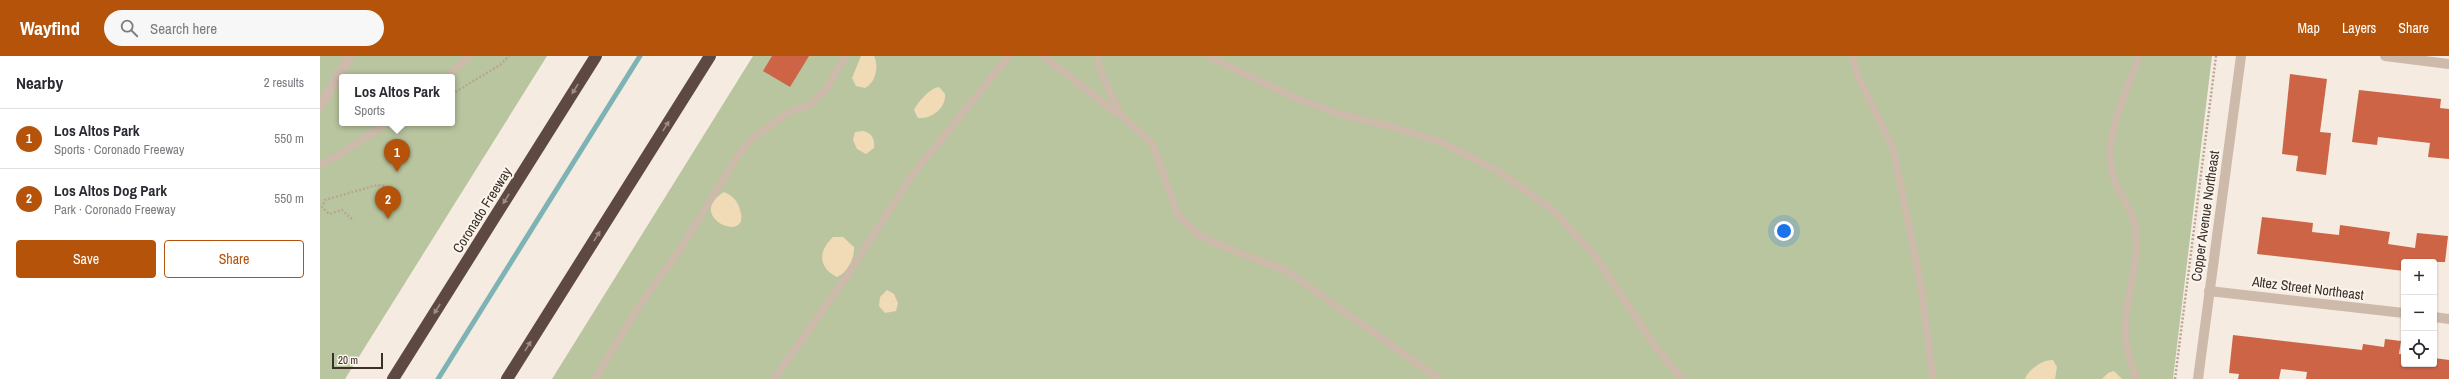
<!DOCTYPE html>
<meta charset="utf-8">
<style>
:root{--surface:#fff;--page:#f7f7f7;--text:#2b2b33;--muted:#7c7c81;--line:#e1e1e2;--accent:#b45309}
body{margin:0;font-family:"Archivo Narrow",sans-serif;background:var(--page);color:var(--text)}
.controls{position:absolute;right:12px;bottom:12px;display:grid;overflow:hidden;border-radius:4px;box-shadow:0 1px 3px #0004}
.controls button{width:36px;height:36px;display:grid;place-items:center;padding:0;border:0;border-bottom:1px solid var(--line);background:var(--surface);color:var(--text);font:20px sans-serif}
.scale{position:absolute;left:12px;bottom:10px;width:51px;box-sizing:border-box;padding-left:4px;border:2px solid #3c2f2a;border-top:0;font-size:11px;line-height:14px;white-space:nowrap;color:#3c2f2a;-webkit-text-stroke:3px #fbf5ed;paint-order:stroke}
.you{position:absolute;left:1464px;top:175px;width:14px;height:14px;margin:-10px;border:3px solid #fff;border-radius:50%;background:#1a73e8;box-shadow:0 0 0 6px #1a73e833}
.badge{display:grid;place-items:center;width:26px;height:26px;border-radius:50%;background:var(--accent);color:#fff;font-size:13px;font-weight:700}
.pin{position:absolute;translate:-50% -33px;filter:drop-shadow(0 1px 2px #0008)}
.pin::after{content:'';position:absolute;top:21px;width:14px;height:12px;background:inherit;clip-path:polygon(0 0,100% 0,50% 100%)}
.popup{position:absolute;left:19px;top:18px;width:116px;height:52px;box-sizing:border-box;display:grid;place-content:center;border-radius:4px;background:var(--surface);filter:drop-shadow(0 1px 3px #0005);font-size:13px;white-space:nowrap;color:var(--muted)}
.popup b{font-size:15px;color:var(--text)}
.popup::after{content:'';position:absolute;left:50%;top:100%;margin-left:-8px;border:8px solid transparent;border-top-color:var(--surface)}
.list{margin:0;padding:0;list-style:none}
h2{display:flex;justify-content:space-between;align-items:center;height:52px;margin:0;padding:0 16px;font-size:17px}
h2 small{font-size:13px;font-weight:400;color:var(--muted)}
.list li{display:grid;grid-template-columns:26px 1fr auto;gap:12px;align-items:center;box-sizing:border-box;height:60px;padding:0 16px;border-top:1px solid var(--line)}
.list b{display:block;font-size:15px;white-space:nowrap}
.list p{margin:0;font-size:13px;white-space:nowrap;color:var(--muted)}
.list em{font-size:13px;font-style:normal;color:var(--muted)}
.actions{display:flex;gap:8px;padding:12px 16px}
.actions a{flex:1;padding:9px 0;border:1px solid var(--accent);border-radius:4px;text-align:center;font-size:14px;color:var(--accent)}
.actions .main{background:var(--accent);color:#fff}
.icon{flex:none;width:22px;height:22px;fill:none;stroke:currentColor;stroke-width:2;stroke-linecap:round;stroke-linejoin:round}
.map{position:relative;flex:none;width:2129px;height:323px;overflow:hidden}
header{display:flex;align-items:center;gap:24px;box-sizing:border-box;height:56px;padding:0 20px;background:var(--accent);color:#fff}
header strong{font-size:19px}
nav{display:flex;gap:22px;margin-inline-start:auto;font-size:14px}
.search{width:280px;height:36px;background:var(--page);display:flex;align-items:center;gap:10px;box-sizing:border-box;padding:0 14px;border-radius:22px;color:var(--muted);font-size:15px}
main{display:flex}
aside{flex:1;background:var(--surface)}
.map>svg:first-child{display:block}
</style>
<header>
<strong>Wayfind</strong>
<div class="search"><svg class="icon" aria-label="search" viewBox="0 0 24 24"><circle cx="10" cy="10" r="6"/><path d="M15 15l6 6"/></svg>Search here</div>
<nav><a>Map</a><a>Layers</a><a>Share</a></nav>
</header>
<main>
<aside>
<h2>Nearby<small>2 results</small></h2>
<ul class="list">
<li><span class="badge">1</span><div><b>Los Altos Park</b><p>Sports · Coronado Freeway</p></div><em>550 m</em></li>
<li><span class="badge">2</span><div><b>Los Altos Dog Park</b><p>Park · Coronado Freeway</p></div><em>550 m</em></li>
</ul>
<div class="actions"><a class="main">Save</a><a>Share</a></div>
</aside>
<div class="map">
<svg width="2129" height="323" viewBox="0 0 2129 323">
<rect width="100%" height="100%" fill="#f5ebe0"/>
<path fill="#b9c59f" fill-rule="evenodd" d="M0,0H227L25,323H0ZM22,21H132V67H22Z
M433,0H1892L1853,323H232Z"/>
<path fill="#f1dbb6" d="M541,0H554C559,10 556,27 545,32L536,30L532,22Z
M619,31L625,38C626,53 611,63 598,62L594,54C598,46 610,32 619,31Z
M543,75C552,77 555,83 554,92L546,98L537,93L533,84L535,76Z
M404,136C413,140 418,145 420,154C432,190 363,161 404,136Z
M513,181H523L534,191C535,202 527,217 517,221C498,212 498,195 513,181Z
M567,234L574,238L578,247L576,255L565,257L559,250L560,241Z
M1733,304L1737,311L1735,323H1705C1708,314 1723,303 1733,304Z
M1794,315L1802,323H1782L1788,317Z"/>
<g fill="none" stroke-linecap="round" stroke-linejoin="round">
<path stroke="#7db3b4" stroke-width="5" d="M118,323L320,0"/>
</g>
<path fill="#cd6446" d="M452,0H489L470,31L443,15Z
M1970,18L2007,23L2000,76L2011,77L2006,119L1976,115L1978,100L1962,98Z
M2039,34L2121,43L2120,52L2129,53V103L2108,101L2110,87L2058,81L2057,89L2032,86Z
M1942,161L1993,167L1992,176L2019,179L2020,169L2070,176L2068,188L2095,192L2097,177L2128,180L2125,206H2084V215L1937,198Z
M1913,279L2042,294L2043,288L2064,291L2065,283L2081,285L2079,298H2084V308H2114V302L2129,304V323H1986L1987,316L1961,313L1959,323H1918L1919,318L1909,317Z"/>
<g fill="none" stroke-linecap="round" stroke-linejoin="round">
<path stroke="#baa495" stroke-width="2.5" stroke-dasharray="2 2" stroke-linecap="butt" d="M132,38L180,9L189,0
M32,163L22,154L9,158L2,151L5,144L57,129L66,130
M1855,323L1896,0"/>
<path stroke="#cebaab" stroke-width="7" d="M723,0L799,59
M778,0L779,12L801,60L832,87L858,159L877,178L897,188L967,215L1119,323
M888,0L971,40L1019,58L1076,72L1123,87L1178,115L1233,154L1275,200L1335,290L1362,323
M1532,0L1538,20L1573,92L1601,229L1613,323
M126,21L150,0
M0,108L16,101L67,67
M275,323L321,247L361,192L419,98L433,82L469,56L490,49L507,32L525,0
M454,323L522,227L593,118L689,0
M1816,323C1811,306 1805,290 1805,273C1806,240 1819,209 1816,176C1815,156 1800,141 1794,123C1780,83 1807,37 1819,0"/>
<path stroke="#cebaab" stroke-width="10" d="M0,50L30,0"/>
<path stroke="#cebaab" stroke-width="10" d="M2065,0L2129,8
M1889,235L2084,257
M2114,261L2129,263"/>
<path stroke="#cebaab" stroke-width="10" d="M1878,323L1921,0"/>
<path stroke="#5d4941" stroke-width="12" d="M73,323L276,0
M187,323L390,0"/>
</g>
<defs><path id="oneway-solid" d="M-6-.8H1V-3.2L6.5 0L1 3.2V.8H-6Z"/></defs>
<g fill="#9c8e86">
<use href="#oneway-solid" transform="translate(255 33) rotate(122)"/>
<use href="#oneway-solid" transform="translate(346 70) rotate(-58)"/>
<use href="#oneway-solid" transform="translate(186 143) rotate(122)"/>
<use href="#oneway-solid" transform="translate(277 180) rotate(-58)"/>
<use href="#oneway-solid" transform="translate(117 253) rotate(122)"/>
<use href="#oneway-solid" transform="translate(208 290) rotate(-58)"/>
</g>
<g text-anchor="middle" stroke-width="4" stroke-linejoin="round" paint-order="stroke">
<g font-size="14" fill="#3c2f2a" stroke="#fbf5ed">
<text transform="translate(162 154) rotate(-58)" y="5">Coronado Freeway</text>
<text transform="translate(1885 160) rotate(-82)" y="5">Copper Avenue Northeast</text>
<text transform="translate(1988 232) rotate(7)" y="5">Altez Street Northeast</text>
</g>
</g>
</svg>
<div class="controls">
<button>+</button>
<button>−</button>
<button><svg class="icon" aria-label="locate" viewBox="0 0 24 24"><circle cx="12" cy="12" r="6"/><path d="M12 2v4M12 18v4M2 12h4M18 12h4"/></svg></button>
</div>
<div class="scale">20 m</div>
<div class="you"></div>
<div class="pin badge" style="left:77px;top:116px">1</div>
<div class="popup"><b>Los Altos Park</b>Sports</div>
<div class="pin badge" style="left:68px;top:163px">2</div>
</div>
</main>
